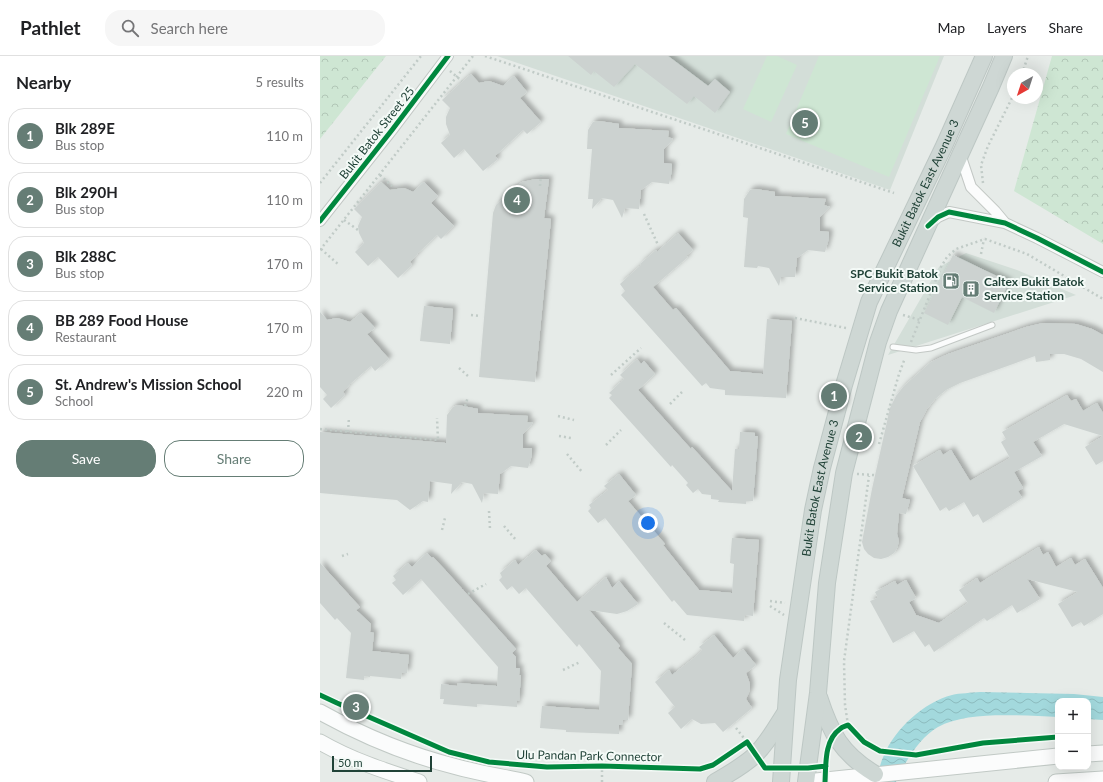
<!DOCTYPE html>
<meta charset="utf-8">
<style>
:root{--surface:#fff;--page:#f6f6f6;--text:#202124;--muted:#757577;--line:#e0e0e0;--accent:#657d75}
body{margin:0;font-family:Lato,sans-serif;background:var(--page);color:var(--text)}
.controls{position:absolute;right:12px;bottom:12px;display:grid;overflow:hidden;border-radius:8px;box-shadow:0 4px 16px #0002}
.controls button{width:36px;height:36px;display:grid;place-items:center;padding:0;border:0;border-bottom:1px solid var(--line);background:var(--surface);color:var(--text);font:20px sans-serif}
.compass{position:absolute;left:687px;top:12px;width:36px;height:36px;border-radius:50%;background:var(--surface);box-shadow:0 4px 16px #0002;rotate:219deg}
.scale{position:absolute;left:12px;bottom:10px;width:100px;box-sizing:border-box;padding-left:4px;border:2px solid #204237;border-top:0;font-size:11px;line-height:14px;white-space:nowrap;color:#204237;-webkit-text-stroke:3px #f4faf7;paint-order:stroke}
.you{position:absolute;left:328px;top:467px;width:14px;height:14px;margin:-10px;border:3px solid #fff;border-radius:50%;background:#1a73e8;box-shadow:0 0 0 6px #1a73e833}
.badge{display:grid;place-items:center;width:26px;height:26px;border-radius:50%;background:var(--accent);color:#fff;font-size:13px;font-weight:700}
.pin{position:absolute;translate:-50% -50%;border:2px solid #fff;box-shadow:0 1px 4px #0006}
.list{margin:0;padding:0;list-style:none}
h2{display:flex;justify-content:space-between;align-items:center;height:52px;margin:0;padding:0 16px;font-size:17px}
h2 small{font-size:13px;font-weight:400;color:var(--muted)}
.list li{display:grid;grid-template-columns:26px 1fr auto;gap:12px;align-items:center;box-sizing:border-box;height:56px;margin:0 8px 8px;padding:0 8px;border:1px solid var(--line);border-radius:16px}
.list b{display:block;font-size:15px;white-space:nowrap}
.list p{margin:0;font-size:13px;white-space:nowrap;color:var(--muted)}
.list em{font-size:13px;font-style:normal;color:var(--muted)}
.actions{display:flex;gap:8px;padding:12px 16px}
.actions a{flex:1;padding:9px 0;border:1px solid var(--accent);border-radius:16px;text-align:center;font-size:14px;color:var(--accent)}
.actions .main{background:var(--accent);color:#fff}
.icon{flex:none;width:22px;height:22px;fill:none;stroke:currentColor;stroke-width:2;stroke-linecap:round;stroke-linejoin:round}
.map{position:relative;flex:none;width:783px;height:726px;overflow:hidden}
header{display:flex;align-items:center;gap:24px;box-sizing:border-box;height:56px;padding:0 20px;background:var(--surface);border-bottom:1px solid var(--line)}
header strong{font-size:19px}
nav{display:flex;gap:22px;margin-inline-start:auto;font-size:14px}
.search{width:280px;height:36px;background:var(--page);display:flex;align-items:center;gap:10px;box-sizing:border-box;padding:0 14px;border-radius:16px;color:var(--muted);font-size:15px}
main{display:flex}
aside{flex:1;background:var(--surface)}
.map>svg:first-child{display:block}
</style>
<header>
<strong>Pathlet</strong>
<div class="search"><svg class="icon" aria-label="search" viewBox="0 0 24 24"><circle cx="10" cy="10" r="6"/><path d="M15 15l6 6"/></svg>Search here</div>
<nav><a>Map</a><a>Layers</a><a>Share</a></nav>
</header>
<main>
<aside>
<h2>Nearby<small>5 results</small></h2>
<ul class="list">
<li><span class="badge">1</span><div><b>Blk 289E</b><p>Bus stop</p></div><em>110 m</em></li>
<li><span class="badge">2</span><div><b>Blk 290H</b><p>Bus stop</p></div><em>110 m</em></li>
<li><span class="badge">3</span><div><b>Blk 288C</b><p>Bus stop</p></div><em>170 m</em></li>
<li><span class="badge">4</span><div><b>BB 289 Food House</b><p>Restaurant</p></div><em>170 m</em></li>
<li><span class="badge">5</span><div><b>St. Andrew's Mission School</b><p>School</p></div><em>220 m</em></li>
</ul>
<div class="actions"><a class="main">Save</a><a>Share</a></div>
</aside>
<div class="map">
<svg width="783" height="726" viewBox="0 0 783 726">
<defs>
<pattern id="forest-crowns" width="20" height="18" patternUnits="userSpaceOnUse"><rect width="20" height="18" fill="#cee6d3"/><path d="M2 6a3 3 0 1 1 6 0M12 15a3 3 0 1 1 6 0" fill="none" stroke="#b1c6b6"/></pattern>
<pattern id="water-waves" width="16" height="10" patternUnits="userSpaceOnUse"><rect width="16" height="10" fill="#a3d9dd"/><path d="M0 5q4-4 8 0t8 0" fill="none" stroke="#8cbbbe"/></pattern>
<filter id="shadow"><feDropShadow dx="3.5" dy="-3.5" stdDeviation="2" flood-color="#0004"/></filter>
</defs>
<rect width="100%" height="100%" fill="#e6ebe8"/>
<path fill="#d3ded8" d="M177,0H624L570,134Z
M646,197L697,214L756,239L568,299L619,211Z"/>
<path fill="#cee6d3" d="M447,0H457L477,9L451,66L423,53Z
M499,0H620L569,121L466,78Z"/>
<path fill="url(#forest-crowns)" d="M0,0H66L0,83Z
M732,0H783V188L694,135Z"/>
<path fill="url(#water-waves)" d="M660,636L754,638L783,641V664L768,663V645H738V661C704,660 648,654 618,671C600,681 584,707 576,726H555C558,717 560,708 564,699C575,673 604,646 632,639C640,637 651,637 660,636Z"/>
<path fill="#ccd2d0" filter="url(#shadow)" d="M248,0H348L388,30L395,23L410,36L395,57L374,40L367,48L315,8L294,31L274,15L271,19Z
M151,18L159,27L169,25L183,30L194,20L207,36L200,42L221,66L207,78L203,74L175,100L178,103L163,115L144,93L134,102L121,87L130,79L126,68V61L130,52L122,44Z
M279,65L299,68V72L349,75L348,81L353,83L344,93V107L352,108V114L349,128L332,126L321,134L319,153L305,152L302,162L293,144L282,142L272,153L273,143H268L272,93H267L268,74L273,66Z
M216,123H229L224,162L231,163L215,326L159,321L173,157L176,149L191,134L202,126Z
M61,126L70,134L84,132L93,136L104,126L118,140L111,147L134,170L121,183L117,179L97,198H98L90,206L92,209L78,222L58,201L48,210L35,196L44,187L39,177L38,170L42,161L34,153Z
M436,133L455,136V140L506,143L504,149L510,151L500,161V175L509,176V182L505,196L488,194L477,202L475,221H461L459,230L449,212L438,210L437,212L424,211L428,162L423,161L424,143L430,134Z
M358,177L373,194L366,200L368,201L333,231L353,254L356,252L410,315L443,318L447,263L472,265L466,342L405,339V334L390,332L386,327L382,330L301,239L305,235L300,228L321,209L320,208L336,194L337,196Z
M633,199L689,226L674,257L642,241L628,269L604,257Z
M104,250L133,253L130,288L100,285Z
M0,256L7,264L17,262L30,266L41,257L55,272L47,278L69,303L55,315L51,310L30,328L23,336L25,339L11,352L3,343L7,339L0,331Z
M723,267L756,268L772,273L783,279V316L761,303L744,298H730V304L716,306L715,300L640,327L626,334L615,343L607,353L600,366L582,442L590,444L586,458L579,457L577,478L579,485L577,492L574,497L568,501L561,503L554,502L548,498L544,493L542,486L552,433L570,352L576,340L584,330L611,306L628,298L706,271Z
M317,303L321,308L324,305L335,318L318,334L371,393L372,391L412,435L415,393H419L420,376L435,377V380H438L433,445H426V448L398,446L399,444L391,443V439L382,438L378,433L373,437L366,429L368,427L352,409L351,411L289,342L292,339L289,337L304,323L300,319Z
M747,339L751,345L756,343L763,355L777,347L783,357V405L776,409L765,391L783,380L744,368L713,386L722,400L694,416L703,432L698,435L702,442L663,467L658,458L653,461L644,446L629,455L626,451L620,455L593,410L620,394L623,399L631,394L650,425L690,402L681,386L686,383L682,376Z
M138,349L158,353V357L208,360L207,366L213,367L203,378V392H212V399L208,412L191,410L180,418L178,438L164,437L162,447L152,428L142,426L131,438L132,428L110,425L108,446L103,445L90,454L77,444L0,437V376L126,387L127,359L133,351Z
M299,418L316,439L308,445L345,488L343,489L379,534L412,537L414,508L410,507L412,482L439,484L433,560L425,559L424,565L367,559L354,544L352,546L285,462L278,467L268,455L271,452L269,449L288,434L284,430Z
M719,491L723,499L728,496L736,511L751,502L755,509L765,503L783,532V558L764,570L761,566L752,571L738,548L758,536L707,523L720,543L697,557L692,549L667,565L664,562L614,596L609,588L605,591L594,575L573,587L550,545L558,542L555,536L575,525L577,529L586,524L596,542L589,546L596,559L619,567L648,547L639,534L657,522L660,527Z
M216,494L222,500L225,498L231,505L226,510L257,546L286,521L292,532L299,525L318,548L307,555L297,558L269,554L300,590L298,592L312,608L308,664H303V669H299V678L246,676V674L220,672L222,650L279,654L281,615L259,588L257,591L206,532L199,538L192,530L187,534L179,524L182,521L180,517L195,504L198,509Z
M107,497L112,502L113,501L127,516L196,593L192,597L196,601V612H200L199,619H201L199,645L197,644V651L157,648V651L123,648L124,643H120L121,628L137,630L138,627L177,630L178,611L101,523L83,539L72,527L76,524L73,520L88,507L92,511Z
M0,507L40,551L36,554L51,568L50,576L54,577L52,595L89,599L87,617H82L81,623L50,620V621L44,620V624L26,622L31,577L17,562L15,564L0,547Z
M394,579L413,602L423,593L436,609L426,617L430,628V634L426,643L432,652L403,676L395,667L381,668L372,663L361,673L348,657L355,651L335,626L349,614L352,619L374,602L382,594L379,591Z"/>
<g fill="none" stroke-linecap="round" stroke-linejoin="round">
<g stroke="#c3c8c5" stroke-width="7">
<path id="service" d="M573,291L596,294L611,292L672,269"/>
</g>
<g stroke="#c3c8c5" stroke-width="12">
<path id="minor" d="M640,98L651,131L675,155L685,167
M0,165L72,74L128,0
M611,167L618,161L629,156L685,167L717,182L783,216"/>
</g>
<g stroke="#c1c9c5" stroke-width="17">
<path id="secondary" d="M0,656C43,680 89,699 137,711C159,717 183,721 206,726
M0,686C31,704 65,715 99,726
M768,698L783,697
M486,726L738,700
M736,726L783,723"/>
</g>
<g stroke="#bdc7c4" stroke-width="18">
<g id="primary">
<path d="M499,641C511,678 521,697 555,718"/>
<path d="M395,726C409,718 423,710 434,700C447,688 456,671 465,657"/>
<path id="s1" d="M461,726L468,624L493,454L502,412L524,329L549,246L624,90L664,0"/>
<path d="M486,726L498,637L507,527L524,417L558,286L569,255L671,31L684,0"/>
</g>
</g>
<path stroke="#c1cbc7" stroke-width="2.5" stroke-dasharray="2 3" stroke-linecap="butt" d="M165,0L574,137
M130,15L142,25
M702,18L708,0
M60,119L72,130
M0,127L101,0
M663,127L661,109L668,90L693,40
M220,130L221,119
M324,158L338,189
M24,164L38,174
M1,193L19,209
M0,194L153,0
M661,198L664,183
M151,259L160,260
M583,259L600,264
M475,262L526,272
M591,286L621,211L627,201L636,193L665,183L707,198L783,243
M139,312L149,321
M291,319L321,292
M350,348L362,336
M145,350L148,341
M238,360L254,364
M0,373L118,384L117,362
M28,376L29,361
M239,380L251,382
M559,388L579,318L585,302
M286,389L301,374
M247,398L263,417
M537,418L554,419
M169,455L170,473
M184,470L196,484
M122,474L125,462
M22,500L28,498
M148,538L166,528
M450,545L465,547
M450,550L464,559
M344,567L365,584
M243,614L260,606
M528,669L525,649L524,605L549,420
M416,672L427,686L428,685
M282,726V697"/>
<use href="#service" stroke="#fbfcfc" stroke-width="5"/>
<use href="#minor" stroke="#fbfcfc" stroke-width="10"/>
<use href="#secondary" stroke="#fbfcfc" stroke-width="15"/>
<use href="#primary" stroke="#ced7d4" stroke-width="16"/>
<g stroke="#f4faf7" stroke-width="8">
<path id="cycleway" d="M0,165L72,74L128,0
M608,170L618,161L629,156L685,167L717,182L783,216
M0,639L17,647L129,696L169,706L227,711L282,710L380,713L393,709L427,686L445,712H488L506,710
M505,726C506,710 504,684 520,673C522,671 526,670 528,669L544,686L560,695L596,699L663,687L738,681"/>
</g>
<use href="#cycleway" stroke="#00873e" stroke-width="5"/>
</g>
<defs>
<g id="fuel-square" transform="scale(0.9)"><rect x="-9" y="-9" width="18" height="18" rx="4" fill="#657d75" stroke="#f4faf7"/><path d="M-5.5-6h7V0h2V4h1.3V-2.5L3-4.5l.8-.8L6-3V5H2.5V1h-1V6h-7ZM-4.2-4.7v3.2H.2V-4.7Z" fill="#fff"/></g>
<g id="building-square" transform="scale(0.9)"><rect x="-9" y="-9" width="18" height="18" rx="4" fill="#657d75" stroke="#f4faf7"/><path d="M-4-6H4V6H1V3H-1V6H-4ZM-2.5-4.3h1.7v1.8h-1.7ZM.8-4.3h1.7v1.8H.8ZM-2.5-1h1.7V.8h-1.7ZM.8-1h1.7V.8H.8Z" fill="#fff"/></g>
</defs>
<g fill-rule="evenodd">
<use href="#fuel-square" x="631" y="225"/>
<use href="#building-square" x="651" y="233"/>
</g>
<g text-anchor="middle" stroke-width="4" stroke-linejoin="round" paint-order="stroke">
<g font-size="12" fill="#204237" stroke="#f4faf7">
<text transform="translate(57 77) rotate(-52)" y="4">Bukit Batok Street 25</text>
<text dy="4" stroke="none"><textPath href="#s1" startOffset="621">Bukit Batok East Avenue 3</textPath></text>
<text dy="4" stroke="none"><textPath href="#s1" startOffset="297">Bukit Batok East Avenue 3</textPath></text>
<text transform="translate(269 700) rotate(1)" y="4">Ulu Pandan Park Connector</text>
</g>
<g font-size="12" font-weight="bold" fill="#204237" stroke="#f4faf7" text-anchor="end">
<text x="618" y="222">SPC Bukit Batok<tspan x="618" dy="14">Service Station</tspan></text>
<text x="664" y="230" text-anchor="start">Caltex Bukit Batok<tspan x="664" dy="14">Service Station</tspan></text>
</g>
</g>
</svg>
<div class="controls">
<button>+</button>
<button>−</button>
</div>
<svg class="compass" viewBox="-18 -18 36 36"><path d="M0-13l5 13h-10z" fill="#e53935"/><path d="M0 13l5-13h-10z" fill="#757577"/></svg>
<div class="scale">50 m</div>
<div class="you"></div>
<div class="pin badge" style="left:514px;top:340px">1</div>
<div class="pin badge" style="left:539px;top:381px">2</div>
<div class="pin badge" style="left:36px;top:651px">3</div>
<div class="pin badge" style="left:197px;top:144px">4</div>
<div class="pin badge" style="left:485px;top:67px">5</div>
</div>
</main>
